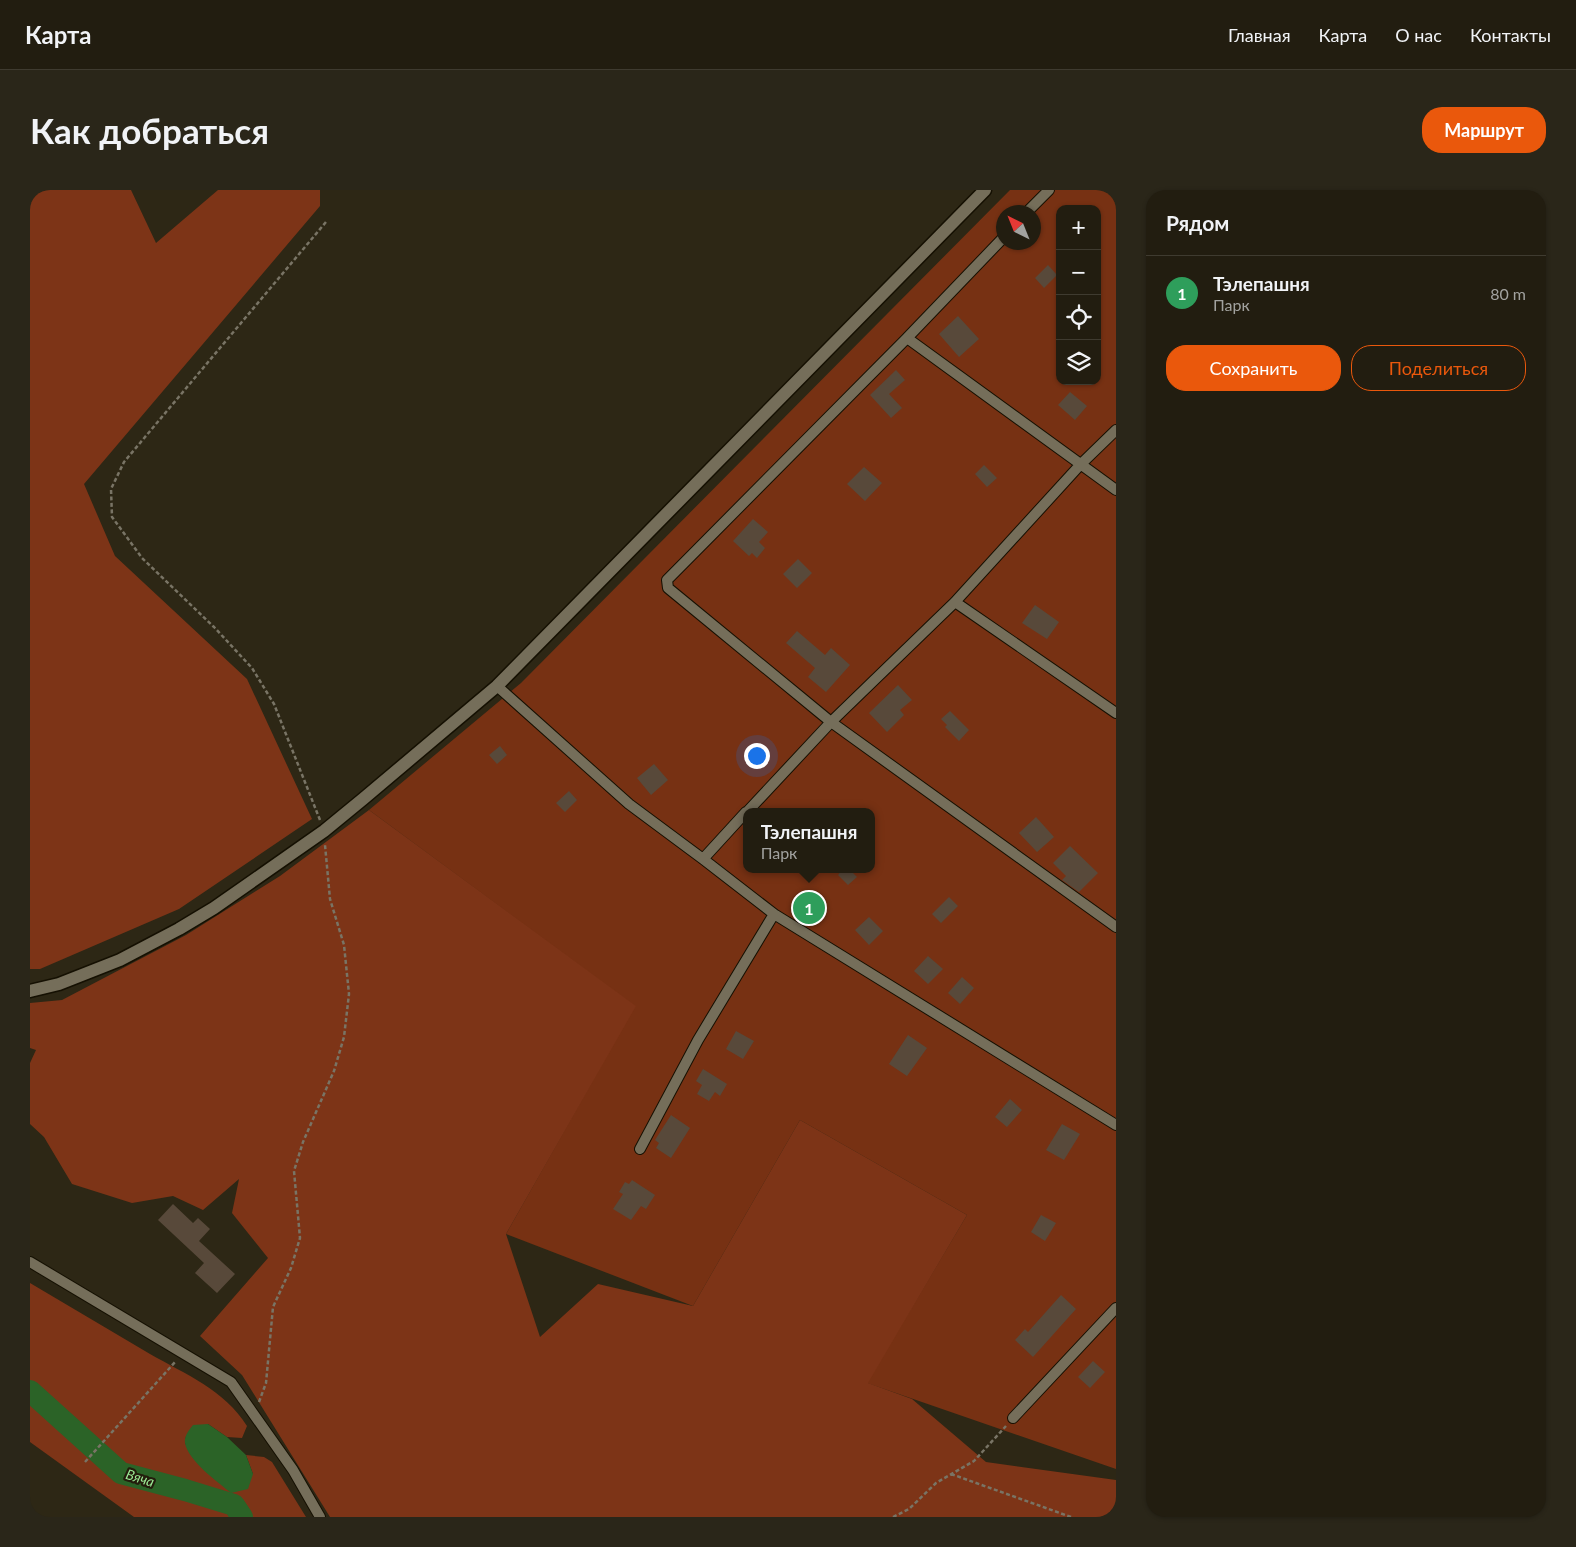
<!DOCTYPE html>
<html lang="ru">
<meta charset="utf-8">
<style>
:root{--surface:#221d10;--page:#2a2619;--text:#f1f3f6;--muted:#a2a29f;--line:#3f3b30;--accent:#ea580c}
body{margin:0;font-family:Lato,sans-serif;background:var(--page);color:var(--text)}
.controls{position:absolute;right:15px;top:15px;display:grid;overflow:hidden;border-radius:10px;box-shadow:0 1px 4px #0004}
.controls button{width:45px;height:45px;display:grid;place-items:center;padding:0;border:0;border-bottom:1px solid var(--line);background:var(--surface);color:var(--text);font:25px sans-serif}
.compass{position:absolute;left:966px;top:15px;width:45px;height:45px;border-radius:50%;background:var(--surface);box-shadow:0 1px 4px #0004;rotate:317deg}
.you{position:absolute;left:726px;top:565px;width:18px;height:18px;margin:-12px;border:4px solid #fff;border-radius:50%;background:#1a73e8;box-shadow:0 0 0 8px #1a73e833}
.badge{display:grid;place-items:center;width:32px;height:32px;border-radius:50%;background:var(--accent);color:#fff;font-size:16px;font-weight:700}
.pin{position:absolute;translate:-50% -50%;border:2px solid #fff;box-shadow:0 1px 5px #0006}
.popup{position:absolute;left:713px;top:618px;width:132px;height:65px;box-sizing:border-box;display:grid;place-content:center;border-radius:10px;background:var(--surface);filter:drop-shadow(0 1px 4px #0005);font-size:16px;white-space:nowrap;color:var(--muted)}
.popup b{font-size:19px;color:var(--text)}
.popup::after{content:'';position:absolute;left:50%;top:100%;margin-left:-10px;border:10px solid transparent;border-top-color:var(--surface)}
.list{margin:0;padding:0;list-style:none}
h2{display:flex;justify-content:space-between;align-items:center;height:65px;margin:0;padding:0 20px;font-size:21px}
h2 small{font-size:16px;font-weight:400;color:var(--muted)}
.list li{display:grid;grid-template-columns:32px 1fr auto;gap:15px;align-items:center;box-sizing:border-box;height:75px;padding:0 20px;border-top:1px solid var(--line)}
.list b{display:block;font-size:19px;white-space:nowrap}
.list p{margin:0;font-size:16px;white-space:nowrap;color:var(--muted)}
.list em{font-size:16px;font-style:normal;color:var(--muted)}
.actions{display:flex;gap:10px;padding:15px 20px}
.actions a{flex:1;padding:11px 0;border:1px solid var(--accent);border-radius:20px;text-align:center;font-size:18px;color:var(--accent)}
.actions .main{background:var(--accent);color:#fff}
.icon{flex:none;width:28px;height:28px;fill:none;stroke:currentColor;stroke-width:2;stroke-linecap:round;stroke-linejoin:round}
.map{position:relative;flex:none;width:1086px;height:1327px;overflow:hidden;border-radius:20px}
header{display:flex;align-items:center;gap:30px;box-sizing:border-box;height:70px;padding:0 25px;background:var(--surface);border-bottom:1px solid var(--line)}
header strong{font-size:24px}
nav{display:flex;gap:28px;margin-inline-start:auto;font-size:18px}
.intro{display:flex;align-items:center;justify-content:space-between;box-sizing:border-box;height:120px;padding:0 30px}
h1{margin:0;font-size:35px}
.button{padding:12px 22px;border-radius:20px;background:var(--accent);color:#fff;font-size:18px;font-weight:700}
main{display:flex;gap:30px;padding:0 30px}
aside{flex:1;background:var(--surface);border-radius:20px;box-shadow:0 1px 4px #0004}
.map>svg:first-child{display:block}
</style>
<header>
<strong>Карта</strong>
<nav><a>Главная</a><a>Карта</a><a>О нас</a><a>Контакты</a></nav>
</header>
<div class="intro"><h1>Как добраться</h1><a class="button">Маршрут</a></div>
<main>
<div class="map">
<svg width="1086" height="1327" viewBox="0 0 1086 1327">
<rect width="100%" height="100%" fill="#2d2715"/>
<path fill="#773113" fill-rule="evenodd" d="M980,0H1086V1279L837,1193L937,1025L770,930L663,1116L476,1044L605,816L339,620L491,493ZM1030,19H1067V191H1030ZM974,22H1004V52H974ZM716,622H842V679H716Z"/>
<path fill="#7d3417" d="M0,0H101L126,53L188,0H290V16L54,294L85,366L217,489L282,629L149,719L10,779H0Z
M339,620L606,816L476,1044L510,1147L568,1094L663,1116L770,930L937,1025L838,1193L882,1209L956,1272L1086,1290V1327H300L212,1185L170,1146L238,1068L202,1023L209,989L173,1020L143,1006L102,1013L42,994L14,947L0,934V873L6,860L0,858V813L32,810L156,745L250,686Z
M0,1093C40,1117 80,1140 120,1164C155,1184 195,1200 217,1236L212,1248L197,1247L178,1234L156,1246L155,1253L161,1265L223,1284L216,1265L234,1267L242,1272L276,1327H104L0,1252Z"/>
<path fill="#2b6327" d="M178,1234L197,1247L216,1265L223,1284L218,1299L201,1303C188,1292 158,1271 155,1253C154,1246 159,1240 163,1235Z"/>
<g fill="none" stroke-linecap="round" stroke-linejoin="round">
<path stroke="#2b6327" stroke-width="22" d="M0,1201L91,1283L155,1300L204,1315L212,1327"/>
</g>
<path fill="#58493a" d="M1018,75L1027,85L1014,98L1005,88Z
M928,126L949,149L929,167L909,144Z
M866,180L875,190L859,204L872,218L861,228L840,205Z
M1040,202L1057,216L1045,230L1028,215Z
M954,275L967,288L957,297L945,284Z
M834,277L852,293L835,311L817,294Z
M723,329L738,342L729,352L735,358L727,368L722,363L719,366L703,351Z
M768,369L782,383L767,398L753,384Z
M1005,415L1029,432L1017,449L992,433Z
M767,441L795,465L801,458L820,475L796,502L778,487L785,478L756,453Z
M868,495L882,510L870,520L874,525L857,542L839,523Z
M920,521L939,540L929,551L915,537L917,535L911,529Z
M470,556L477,565L467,574L459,565Z
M624,574L638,590L621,605L607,588Z
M539,601L547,610L535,622L526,613Z
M1006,627L1024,647L1007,662L989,643Z
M1040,656L1068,683L1049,702L1032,690L1036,686L1023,673Z
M813,679H819L827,687L818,695L808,685Z
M919,707L928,716L911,733L902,724Z
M839,727L853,741L839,755L825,740Z
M898,766L913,779L898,794L884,781Z
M932,787L944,798L930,814L918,803Z
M706,841L724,851L713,869L696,859Z
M878,845L897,858L877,886L859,874Z
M673,879L697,894L690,906L685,902L679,911L667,904L672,895L666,891Z
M980,909L992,920L977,937L965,927Z
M641,925L660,938L641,968L626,958L629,953L625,950Z
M1032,934L1050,944L1034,970L1016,960Z
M602,990L625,1005L616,1019L611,1016L601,1030L583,1019L593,1004L589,1002L595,992L599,994Z
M143,1014L163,1033L168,1028L180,1039L169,1051L205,1084L187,1103L165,1083L174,1073L128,1030Z
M1011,1025L1026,1033L1015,1051L1001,1042Z
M1031,1105L1046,1119L1003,1167L985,1150L995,1139L998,1142Z
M1063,1171L1075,1182L1060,1198L1048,1187Z"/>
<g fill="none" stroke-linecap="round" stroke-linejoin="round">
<g stroke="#151002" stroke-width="12">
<path id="minor" d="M997,22L1019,0
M974,47L877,148L1086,300
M877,148L637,390L638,398L801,532L1086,737
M925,412L1086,523
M467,496L599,614L673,669L744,724L1086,935
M717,622L801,532L925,412L1050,275L1086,240
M673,669L716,622
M610,959L668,850L744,724
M0,1072L201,1192L263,1280L290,1327
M983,1228L1086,1118"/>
</g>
<g stroke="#151002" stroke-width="15">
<path id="tertiary" d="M0,801L29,794L90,770L149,739L184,718L294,641L333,609L467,496L955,0"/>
</g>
<path stroke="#797465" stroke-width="2.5" stroke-dasharray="4 2.5" stroke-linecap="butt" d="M290,630L244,514L222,478L184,437L112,368L82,327L81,299L94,272L296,32
M229,1212L236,1193L243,1117L261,1078L270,1048L264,981L273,952L304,881L314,847L319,804L314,755L300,709L295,655
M55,1272L146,1171
M921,1284L1041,1327
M863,1327L879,1319L906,1293L944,1271L976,1236"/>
<use href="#minor" stroke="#756e5a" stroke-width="10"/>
<use href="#tertiary" stroke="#756e5a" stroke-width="12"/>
</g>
<g text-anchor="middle" stroke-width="4.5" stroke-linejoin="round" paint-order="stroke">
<g font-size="14" font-style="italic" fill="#9bea95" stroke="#231d0c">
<text transform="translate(110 1288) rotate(17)" y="5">Вяча</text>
</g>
</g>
</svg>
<div class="controls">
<button>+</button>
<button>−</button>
<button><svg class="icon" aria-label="locate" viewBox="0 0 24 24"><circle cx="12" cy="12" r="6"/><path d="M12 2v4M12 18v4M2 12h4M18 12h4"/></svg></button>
<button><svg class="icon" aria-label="layers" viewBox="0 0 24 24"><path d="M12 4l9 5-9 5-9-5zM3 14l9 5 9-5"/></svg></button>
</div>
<svg class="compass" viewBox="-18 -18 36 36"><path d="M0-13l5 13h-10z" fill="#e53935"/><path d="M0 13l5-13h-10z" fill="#a2a29f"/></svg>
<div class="you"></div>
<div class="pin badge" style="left:779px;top:718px;background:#2e9e5b">1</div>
<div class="popup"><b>Тэлепашня</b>Парк</div>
</div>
<aside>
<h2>Рядом<small></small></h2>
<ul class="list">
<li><span class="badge" style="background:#2e9e5b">1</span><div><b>Тэлепашня</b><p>Парк</p></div><em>80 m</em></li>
</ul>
<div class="actions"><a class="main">Сохранить</a><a>Поделиться</a></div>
</aside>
</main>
